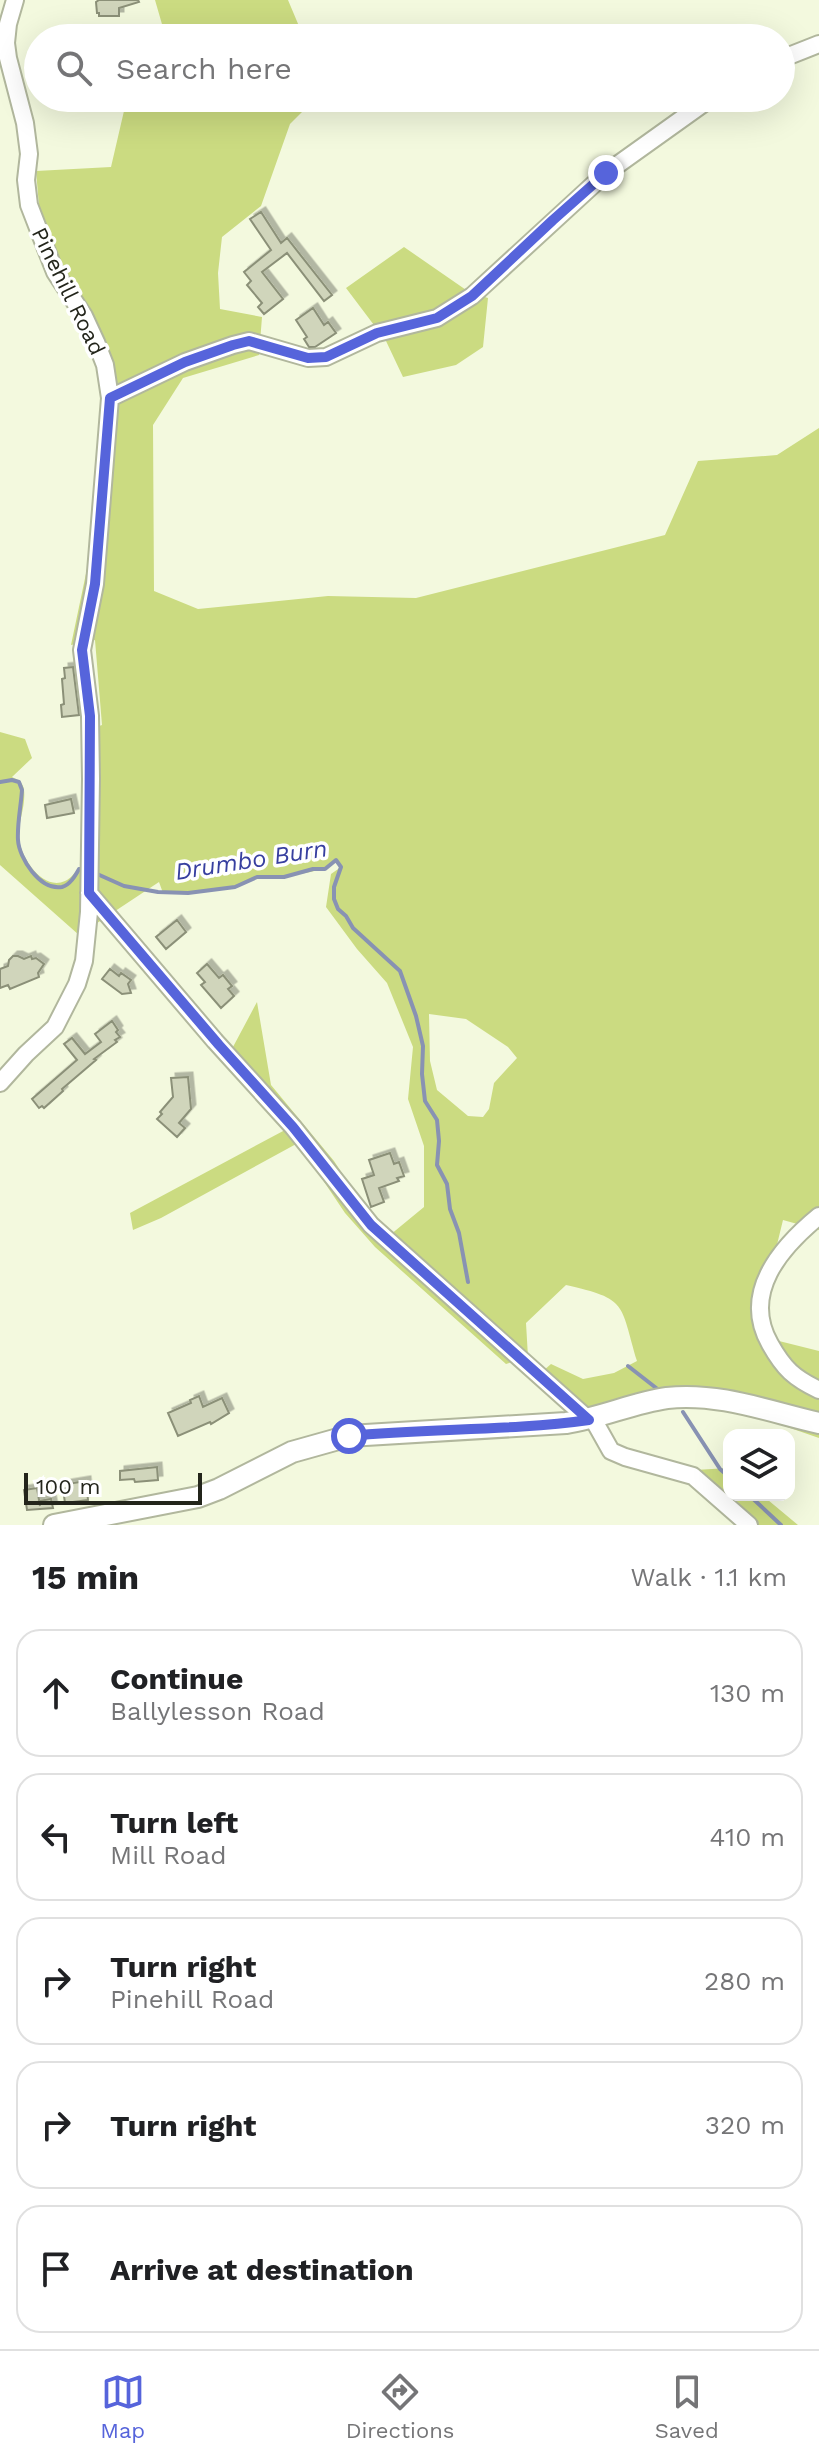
<!DOCTYPE html>
<meta charset="utf-8">
<style>
:root{--surface:#fff;--page:#f6f6f6;--text:#202124;--muted:#757577;--line:#e0e0e0;--accent:#5664db}
body{margin:0;font-family:"Work Sans",sans-serif;background:var(--page);color:var(--text)}
.controls{position:absolute;right:24px;bottom:24px;display:grid;overflow:hidden;border-radius:16px;box-shadow:0 8px 32px #0002}
.controls button{width:72px;height:72px;display:grid;place-items:center;padding:0;border:0;border-bottom:2px solid var(--line);background:var(--surface);color:var(--text);font:40px sans-serif}
.scale{position:absolute;left:24px;bottom:20px;width:178px;box-sizing:border-box;padding-left:8px;border:4px solid #23251b;border-top:0;font-size:22px;line-height:28px;white-space:nowrap;color:#23251b;-webkit-text-stroke:6px #fff;paint-order:stroke}
.stop{position:absolute;width:24px;height:24px;margin:-18px;border:6px solid #5664db;border-radius:50%;background:#fff}
.stop.end{background:#5664db;border-color:#fff;box-shadow:0 2px 8px #0008}
.list{margin:0;padding:0;list-style:none}
h2{display:flex;justify-content:space-between;align-items:center;height:104px;margin:0;padding:0 32px;font-size:34px}
h2 small{font-size:26px;font-weight:400;color:var(--muted)}
.list li{display:grid;grid-template-columns:52px 1fr auto;gap:24px;align-items:center;box-sizing:border-box;height:128px;margin:0 16px 16px;padding:0 16px;border:2px solid var(--line);border-radius:24px}
.list b{display:block;font-size:30px;white-space:nowrap}
.list p{margin:0;font-size:26px;white-space:nowrap;color:var(--muted)}
.list em{font-size:26px;font-style:normal;color:var(--muted)}
.icon{flex:none;width:44px;height:44px;fill:none;stroke:currentColor;stroke-width:2;stroke-linecap:round;stroke-linejoin:round}
.map{position:relative;flex:none;width:819px;height:1525px;overflow:hidden}
.search{position:absolute;background:var(--surface);box-shadow:0 8px 32px #0002;left:24px;right:24px;top:24px;height:88px;display:flex;align-items:center;gap:20px;box-sizing:border-box;padding:0 28px;border-radius:44px;color:var(--muted);font-size:30px}
.sheet{height:824px;background:var(--surface)}
nav{display:flex;justify-content:space-around;align-items:center;box-sizing:border-box;height:112px;border-top:2px solid var(--line);background:var(--surface);font-size:22px;color:var(--muted)}
nav a{display:grid;justify-items:center;gap:4px}
nav .on{color:var(--accent)}
.map>svg:first-child{display:block}
</style>
<div class="map">
<svg width="819" height="1525" viewBox="0 0 819 1525">
<defs>
<filter id="shadow"><feDropShadow dx="4.5" dy="-4.5" stdDeviation="0" flood-color="#0004"/></filter>
</defs>
<rect width="100%" height="100%" fill="#f3f9de"/>
<path fill="#cbdb81" fill-rule="evenodd" d="M155,0H288L304,38H166Z
M127,98H316L290,124L261,206L222,237L218,273L220,309L262,317L259,355L183,378L153,425L154,591L198,609L328,596L416,598L665,535L698,461L777,455L819,428V1230L783,1220L755,1335L819,1351V1438L764,1419L703,1407L587,1410L543,1371L551,1364L583,1379L614,1373L637,1361C620,1303 628,1299 566,1285L526,1323L528,1357L506,1364L375,1247L345,1213L298,1143L161,1218L133,1230L130,1213L285,1130L226,1060L257,1002L271,1085L334,1161L372,1219L390,1235L424,1207V1146L408,1099L413,1047L387,983L357,949L326,907L331,874L341,867L337,860C317,876 285,875 260,877C250,878 241,885 231,887C209,891 186,893 163,893L159,882L79,935L0,865V732L25,739L32,758L12,777C19,780 23,783 24,790C26,807 17,824 19,840C22,859 43,891 65,881C72,878 76,870 83,865L86,731L102,725L95,640L71,645L88,564L104,400L100,368L59,273L40,217L36,171L111,167ZM429,1014L466,1019L508,1047L517,1058L494,1083L489,1109L483,1117L468,1116L437,1090L430,1061Z
M404,247L469,292L488,298L483,347L456,365L403,377L386,341L346,288Z
M729,1468V1495H762L798,1525H756L695,1470Z"/>
<g fill="none" stroke-linecap="round" stroke-linejoin="round">
<path stroke="#8892b3" stroke-width="4" d="M0,782L12,780L19,782L22,790C21,806 17,824 18,840C19,858 40,891 62,887C70,885 75,876 79,869L86,871
M95,873L124,886L158,892L188,893L235,887L257,877H284L313,869H325L336,860L341,867L334,887V899L338,909L346,916L353,928L400,971L416,1016L423,1046L422,1074L425,1101L437,1120L439,1141L437,1165L447,1184L450,1209L459,1233L468,1282
M628,1366L660,1391
M683,1412L720,1469L729,1477
M749,1495L781,1525"/>
</g>
<path fill="#d0d5bb" stroke="#8b9078" stroke-width="2" filter="url(#shadow)" d="M99,0H138L139,2L119,8V16H99V13H97L96,2Z
M261,212L281,243L287,238L332,295L324,301L287,253L262,272L283,299L264,314L258,307L262,303L247,285L251,281L244,272L271,250L250,219Z
M313,308L324,325L328,322L336,333L315,347H309L304,339L307,337L296,320Z
M73,667L79,715L62,717L61,705L64,704L62,679L65,678L64,668Z
M71,799L74,813L47,818L45,805Z
M177,920L186,932L166,949L156,937Z
M13,956H18L24,959L31,956L32,959L36,958L44,964L38,973L39,977L10,989L8,985L0,988V969L8,966L9,960Z
M207,964L219,978L223,975L232,986L228,989L234,996L221,1008L201,985L205,982L197,973Z
M110,969L119,976L121,973L131,980L128,984L131,993L122,994L102,979Z
M112,1021L118,1030L116,1032L120,1037L115,1040L117,1042L94,1059L96,1060L62,1089L63,1091L44,1108L42,1106L39,1108L32,1099L77,1060L64,1044L72,1038L85,1054L101,1042L95,1034Z
M188,1077L191,1109L179,1123L185,1128L177,1137L157,1119L162,1114L160,1112L173,1097L171,1078Z
M390,1153L394,1164L399,1162L404,1176L397,1178L399,1181L379,1188L384,1202L371,1207L362,1179L374,1175L369,1160Z
M199,1396L203,1407L222,1398L229,1413L211,1424L210,1422L178,1436L168,1413L191,1403L190,1400Z
M157,1467L158,1480L135,1482L134,1479L120,1480V1471Z
M86,1481L88,1500L65,1503L63,1489L67,1488V1484Z
M37,1488L40,1506L39,1501L51,1499L53,1508L27,1510L24,1490Z"/>
<g fill="none" stroke-linecap="round" stroke-linejoin="round">
<g stroke="#b1b79d" stroke-width="20">
<path id="minor" d="M781,59L819,44
M110,398L185,362L233,345L249,341L308,358L326,357L377,333L437,318L472,296L606,173L711,98
M89,893L215,1041L293,1127L371,1225L589,1420
M0,1083L26,1054L55,1027L77,984L84,961L89,912L91,779L90,716L82,650L95,584L110,398L105,365L96,342L84,316L55,272L29,205L26,180L29,154L25,123L8,58L6,43L8,24L15,0
M819,1216C780,1248 741,1293 770,1344C784,1369 794,1378 819,1390
M593,1419L611,1451L625,1457L693,1476L749,1525"/>
</g>
<g stroke="#b1b79d" stroke-width="24">
<path id="major" d="M54,1525L198,1497L219,1489L292,1452L349,1436L566,1423C601,1418 632,1403 667,1398C719,1392 770,1412 819,1423"/>
</g>
<use href="#minor" stroke="#fff" stroke-width="16"/>
<use href="#major" stroke="#fff" stroke-width="20"/>
</g>
<g fill="none" stroke-linecap="round" stroke-linejoin="round">
<path stroke="#5664db" stroke-width="10" d="M349,1436C429,1428 510,1431 589,1420L371,1225L293,1127L219,1045L89,893L90,716L82,650L95,584L110,398L185,362L233,345L249,341L308,358L326,357L377,333L437,318L472,296L553,220L606,173"/>
</g>
<g text-anchor="middle" stroke-width="7" stroke-linejoin="round" paint-order="stroke">
<g font-size="22" fill="#23251b" stroke="#fff">
<text transform="translate(69 291) rotate(64)" y="8">Pinehill Road</text>
</g>
<g font-size="24" font-style="italic" fill="#373f9f" stroke="#fff">
<text transform="translate(251 860) rotate(-9)" y="8">Drumbo Burn</text>
</g>
</g>
</svg>
<div class="controls">
<button><svg class="icon" aria-label="layers" viewBox="0 0 24 24"><path d="M12 4l9 5-9 5-9-5zM3 14l9 5 9-5"/></svg></button>
</div>
<div class="scale">100 m</div>
<div class="stop" style="left:349px;top:1436px"></div>
<div class="stop end" style="left:606px;top:173px"></div>
<div class="search"><svg class="icon" aria-label="search" viewBox="0 0 24 24"><circle cx="10" cy="10" r="6"/><path d="M15 15l6 6"/></svg>Search here</div>
</div>
<section class="sheet">
<h2>15 min<small>Walk · 1.1 km</small></h2>
<ul class="list">
<li><svg class="icon" aria-label="ahead" viewBox="0 0 24 24"><path d="M12 20V5M6 11l6-6 6 6"/></svg><div><b>Continue</b><p>Ballylesson Road</p></div><em>130 m</em></li>
<li><svg class="icon" aria-label="left" viewBox="0 0 24 24"><path d="M17 20v-9H6M10 6l-5 5 5 5"/></svg><div><b>Turn left</b><p>Mill Road</p></div><em>410 m</em></li>
<li><svg class="icon" aria-label="right" viewBox="0 0 24 24"><path d="M7 20v-9h11M14 6l5 5-5 5"/></svg><div><b>Turn right</b><p>Pinehill Road</p></div><em>280 m</em></li>
<li><svg class="icon" aria-label="right" viewBox="0 0 24 24"><path d="M7 20v-9h11M14 6l5 5-5 5"/></svg><div><b>Turn right</b></div><em>320 m</em></li>
<li><svg class="icon" aria-label="arrive" viewBox="0 0 24 24"><path d="M6 21V4h12l-3 4 3 4H6"/></svg><div><b>Arrive at destination</b></div></li>
</ul>
</section>
<nav>
<a class="on"><svg class="icon" aria-label="map" viewBox="0 0 24 24"><path d="M3 6l6-2 6 2 6-2v14l-6 2-6-2-6 2zM9 4v14M15 6v14"/></svg>Map</a>
<a><svg class="icon" aria-label="directions" viewBox="0 0 24 24"><path d="M12 3l9 9-9 9-9-9zM9 14v-3h6M13 9l2 2-2 2"/></svg>Directions</a>
<a><svg class="icon" aria-label="saved" viewBox="0 0 24 24"><path d="M7 4h10v16l-5-4-5 4z"/></svg>Saved</a>
</nav>
